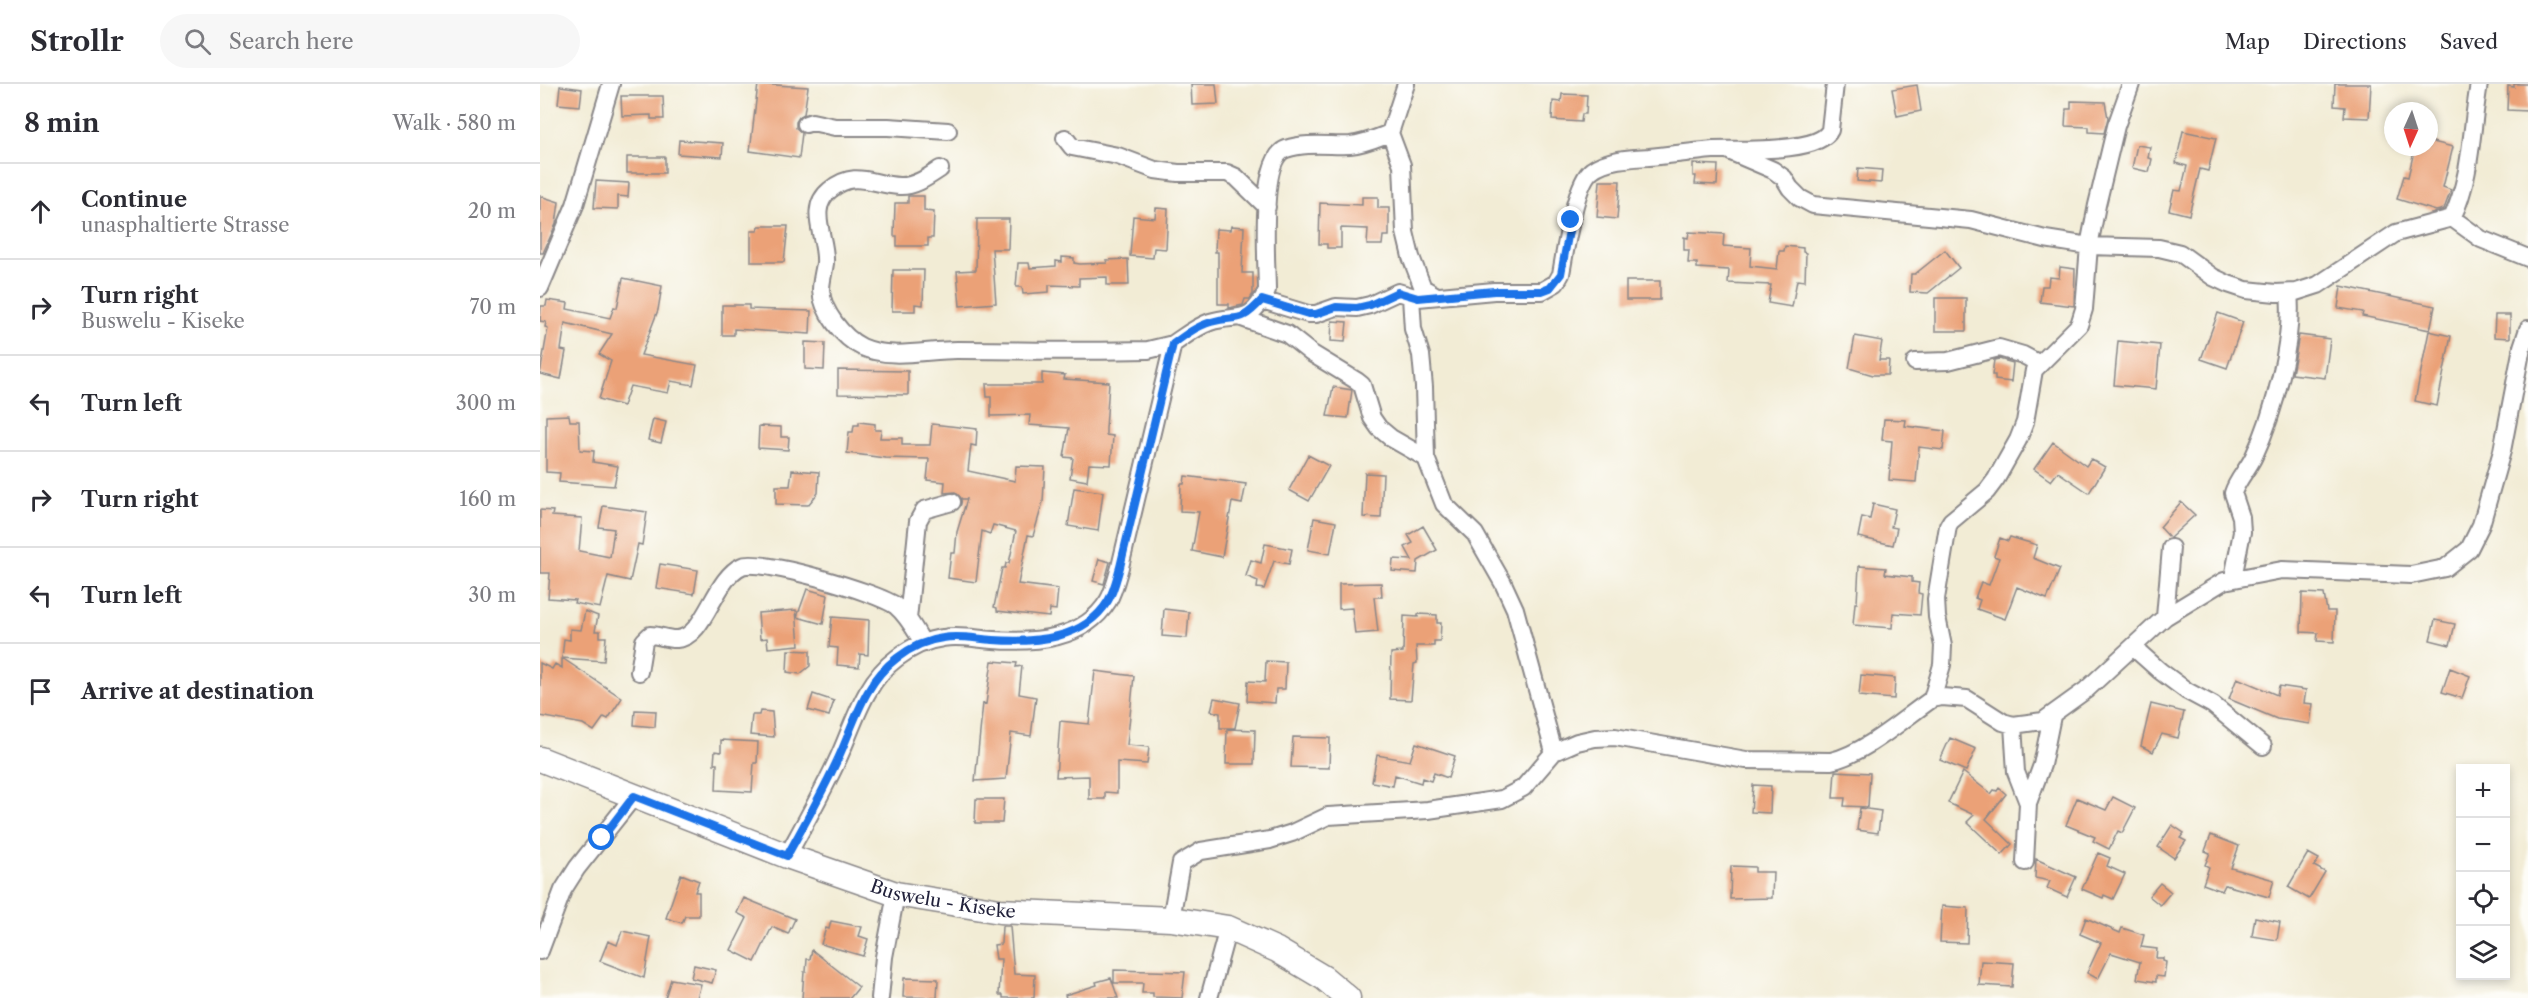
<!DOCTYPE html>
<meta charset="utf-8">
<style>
:root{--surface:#fff;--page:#f7f7f7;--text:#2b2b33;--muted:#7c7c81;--line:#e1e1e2}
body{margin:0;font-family:"Libre Caslon Text",serif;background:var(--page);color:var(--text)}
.controls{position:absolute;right:18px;bottom:18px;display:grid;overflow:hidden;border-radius:0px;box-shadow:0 3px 9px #0003}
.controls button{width:54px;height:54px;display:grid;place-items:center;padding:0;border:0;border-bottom:2px solid var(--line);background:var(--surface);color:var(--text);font:30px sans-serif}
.compass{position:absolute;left:1844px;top:18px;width:54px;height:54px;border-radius:50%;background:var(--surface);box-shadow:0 3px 9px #0003;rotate:183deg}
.stop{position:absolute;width:18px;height:18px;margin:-14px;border:4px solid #1a73e8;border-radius:50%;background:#fff}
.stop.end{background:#1a73e8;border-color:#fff;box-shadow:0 2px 6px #0008}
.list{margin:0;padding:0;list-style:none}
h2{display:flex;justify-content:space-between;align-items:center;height:78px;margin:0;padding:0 24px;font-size:26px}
h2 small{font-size:20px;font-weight:400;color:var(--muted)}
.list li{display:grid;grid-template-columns:39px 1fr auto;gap:18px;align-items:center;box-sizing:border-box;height:96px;padding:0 24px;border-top:2px solid var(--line)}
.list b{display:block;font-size:22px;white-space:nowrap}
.list p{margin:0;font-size:20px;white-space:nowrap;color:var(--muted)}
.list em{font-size:20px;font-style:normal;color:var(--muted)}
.icon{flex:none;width:33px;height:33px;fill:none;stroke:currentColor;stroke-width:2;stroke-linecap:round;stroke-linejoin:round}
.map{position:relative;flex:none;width:1988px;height:914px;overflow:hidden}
header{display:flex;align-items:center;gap:36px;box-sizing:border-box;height:84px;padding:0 30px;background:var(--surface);border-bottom:2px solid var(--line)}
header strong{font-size:28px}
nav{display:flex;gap:33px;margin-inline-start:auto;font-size:21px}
.search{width:420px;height:54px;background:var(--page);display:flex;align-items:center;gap:15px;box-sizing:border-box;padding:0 21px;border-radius:33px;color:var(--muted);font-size:22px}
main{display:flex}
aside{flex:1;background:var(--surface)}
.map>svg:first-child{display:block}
</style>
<header>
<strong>Strollr</strong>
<div class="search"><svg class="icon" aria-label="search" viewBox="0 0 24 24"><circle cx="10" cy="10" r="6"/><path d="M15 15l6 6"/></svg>Search here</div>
<nav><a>Map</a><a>Directions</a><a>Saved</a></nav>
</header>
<main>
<aside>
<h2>8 min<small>Walk · 580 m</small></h2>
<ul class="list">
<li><svg class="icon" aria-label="ahead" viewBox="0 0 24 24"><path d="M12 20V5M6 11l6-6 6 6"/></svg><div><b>Continue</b><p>unasphaltierte Strasse</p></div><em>20 m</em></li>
<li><svg class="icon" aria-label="right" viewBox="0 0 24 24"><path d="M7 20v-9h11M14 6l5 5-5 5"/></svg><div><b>Turn right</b><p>Buswelu - Kiseke</p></div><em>70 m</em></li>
<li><svg class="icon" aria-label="left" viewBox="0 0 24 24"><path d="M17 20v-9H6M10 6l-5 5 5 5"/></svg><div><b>Turn left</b></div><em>300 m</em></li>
<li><svg class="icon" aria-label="right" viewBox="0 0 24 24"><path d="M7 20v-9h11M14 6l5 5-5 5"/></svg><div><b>Turn right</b></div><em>160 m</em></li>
<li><svg class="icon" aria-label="left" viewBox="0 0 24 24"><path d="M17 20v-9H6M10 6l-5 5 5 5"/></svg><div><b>Turn left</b></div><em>30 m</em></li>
<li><svg class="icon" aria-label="arrive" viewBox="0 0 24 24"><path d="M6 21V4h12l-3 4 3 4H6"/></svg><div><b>Arrive at destination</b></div></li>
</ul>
</aside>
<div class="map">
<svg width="1988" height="914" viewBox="0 0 1988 914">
<rect width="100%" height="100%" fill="#fdfcf7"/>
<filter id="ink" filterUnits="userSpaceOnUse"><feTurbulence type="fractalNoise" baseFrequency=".0167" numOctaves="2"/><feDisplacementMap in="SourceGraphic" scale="12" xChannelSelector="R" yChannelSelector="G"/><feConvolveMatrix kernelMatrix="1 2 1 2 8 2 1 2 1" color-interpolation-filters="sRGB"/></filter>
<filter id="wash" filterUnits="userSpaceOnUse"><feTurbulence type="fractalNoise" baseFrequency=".008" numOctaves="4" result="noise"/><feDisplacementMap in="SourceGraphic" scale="24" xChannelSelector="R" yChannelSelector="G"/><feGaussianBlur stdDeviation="1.35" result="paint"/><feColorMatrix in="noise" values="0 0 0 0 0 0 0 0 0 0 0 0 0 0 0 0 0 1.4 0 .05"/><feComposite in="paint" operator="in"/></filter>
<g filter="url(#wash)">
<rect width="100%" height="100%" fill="#f2ecd5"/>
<g id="blocks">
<path fill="#eba177" d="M218,0L268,3L264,30L259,33L256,38V44L262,49L259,74L210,67Z
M651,0H676L678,20L652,21Z
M1795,0H1831L1829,34L1804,33L1805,23L1794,22Z
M1974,0H1988V27L1967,26L1968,2L1974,3Z
M1377,1L1381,27L1357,32L1352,5Z
M20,2L42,5L40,22L18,20Z
M1022,10L1047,11L1046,30H1042L1041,38L1012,36L1013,17L1021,18Z
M81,12H123L124,35H111V31L82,32Z
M1531,17L1565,18L1568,34L1564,49L1549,48V43L1525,42L1526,25H1531Z
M1643,47L1676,54L1668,87L1660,85L1649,131L1629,126L1634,106L1641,107L1647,82L1636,79Z
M139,56L183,59L182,73L138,70Z
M1889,57L1913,63L1903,103L1911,106L1904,125L1896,127L1857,115L1864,92L1868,93L1875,63H1889Z
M1597,61L1610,63L1608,74L1612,75L1609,88L1592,84Z
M87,73H125V89H87Z
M1153,80L1178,81L1177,101L1155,100L1156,92H1153Z
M1318,84L1342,86L1341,99L1317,97Z
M56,97L89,99L88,113L78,112V125L54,124Z
M1060,97H1080L1077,135L1057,133Z
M0,112L19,118L16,140L3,169H0Z
M368,112H384V127L394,128L393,154H388V162H357V152H354L355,119H368Z
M822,113H838V124H849V152H843L842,161H827L828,145L801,144V164H787V160H779L780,119L822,121Z
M616,124L628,125L626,165L614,164L613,174L590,172L593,132L615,134Z
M437,135H469L468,165H452L456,219L420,222L417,187L436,186Z
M219,142H248L244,178H211V147H218Z
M691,142L704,143L702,189H713V210L710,215H705L703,221L689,224V220H678V168H675L676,145L690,146Z
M1149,148L1184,150L1183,162L1211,164L1210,182L1237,185L1239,167H1244L1245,162L1263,164V168L1266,169L1265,197L1257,196L1252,223L1228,219L1231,201L1188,199L1189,186L1157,184V179H1148L1149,166H1144V153L1148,154Z
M1405,166L1419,184L1388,209L1370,208L1371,190H1375Z
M522,173L534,174V179L540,180L567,179L566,176L588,175L589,201H567V193L539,194V202L509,201V208L483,210L482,203H476L478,179H489L490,184L516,182V177L522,178Z
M1520,183L1535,185L1534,222L1500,218L1502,202H1508L1509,193L1519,194Z
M353,186H384L383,221L375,220V227H352Z
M83,194L122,202L118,226L101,271L157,281L153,301L131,297L128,309L90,302L83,322L59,315L71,277L59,270L72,250L25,239L21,266L26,267L21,295L0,290L8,244L5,243L6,238L0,237L1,222H6L7,216L28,219L27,225L70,234L74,223L77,224Z
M1086,197H1120V216H1086Z
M1801,202L1895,222L1890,246L1822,232L1823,228L1798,224Z
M1395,214H1426V247H1395Z
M182,221H209V225L271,227L270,250L194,245V251H182Z
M1678,229L1703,238L1687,284L1661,275Z
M1955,231H1970V254L1954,253Z
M792,237L807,238L805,258L791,257Z
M1889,247L1911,252L1897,322L1875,317Z
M1759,251L1790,255L1785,294L1752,290Z
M1315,252L1342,257L1339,276H1349L1348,291H1333L1309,284Z
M1578,257L1620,261L1616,305L1574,301Z
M265,258L285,259L284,286L265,285Z
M1459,275L1473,279L1471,298L1455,296V291H1452L1454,276Z
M298,286L368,287V311L298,310Z
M502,289L525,291L524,295L569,298L566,345V351L573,352L571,381L549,380L547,397L530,394L533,374L524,373L529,344L489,341L490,331L451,332V313H447L446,300H502Z
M793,303L812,306L808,334L787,332Z
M29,331L30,337H39L40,366L54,367L53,378L78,382L74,402L19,398L20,389L6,388V332Z
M113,335L126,338L121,359L108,356Z
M1344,335L1366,336L1365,342L1405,347L1403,366L1379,363L1376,398L1349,396L1352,357L1342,356Z
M319,338L335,340V346H341L340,354H362V361H390L392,340L437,345L436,362L431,361L428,387L475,397L476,382L505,383L503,418L493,452L488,451L478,500L518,505L516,526L510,525L509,533L457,527V524L454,523L462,484H465L466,479H469L476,447L453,441L450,450L442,447L436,498L408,494L411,469H415L417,448L427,415H422L415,408L404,409L405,398L387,396L389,375L345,374L307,369L309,348H313L314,341H319Z
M219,342L241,343V353H249L248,366L218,364Z
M1513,358L1546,382L1551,375L1565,383L1549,409L1518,388L1511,397L1494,385Z
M768,371L789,382L769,417L749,406Z
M252,386L279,388L278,409L268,421L236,420V402H250Z
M825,389L843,390L841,434L823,433Z
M645,392L706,400L702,420L692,418L682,473L652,467L659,428L640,427L641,400H644Z
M534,404L563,408L558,447L528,442Z
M1641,418L1655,431L1630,454L1620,443Z
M1333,420L1355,425L1351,443L1357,444L1353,461L1318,453L1322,433L1330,435Z
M63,422L107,428L102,461L98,460L90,497L68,492L60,524L34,519L35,516L8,514L10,489H0V426L13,427L12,432L42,434L39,467L70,473L74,445L59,443Z
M774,434L796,438L790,470L768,466Z
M883,442L897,466L878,477L877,489L852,487L853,475L872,476L865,463L873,459L868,451Z
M1470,453L1497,461L1493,474L1520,485L1507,515L1477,503L1465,535L1437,525L1440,516L1435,514L1441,498L1449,501L1459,474L1454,472L1460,454L1468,457Z
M725,460L752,465L749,480L734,477L724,505L717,504L718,497L706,492L711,476L721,479Z
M559,475L570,478L564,500L553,497Z
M120,480L158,486L154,510L116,504Z
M1319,482L1346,484L1345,490L1372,493V498L1379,499L1378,509L1382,510L1380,531L1353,529L1352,544L1313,541L1315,519H1317Z
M841,499L842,513H834L838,548L815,550L812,524L799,525V500Z
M267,505L288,511L283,540L257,533Z
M1762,509L1784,510L1787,527H1795L1794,558L1777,557L1778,549L1761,548Z
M624,525L649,528L647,554L622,552Z
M256,526L259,561L228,564L227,554L220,555L218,529Z
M45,527L58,532L55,547H60V553H66L64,577L22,574L24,555L30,556V545L41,546Z
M878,530L897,531V539H901L900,557H894V562H876L877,579L874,580L871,616L850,615L851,569L863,568L864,532L878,533Z
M292,533L329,536L328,571L320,570L319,583L297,581L298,564L289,563Z
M1895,536L1915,540L1910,561L1890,556Z
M248,566L270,567V582L260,590L247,588Z
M22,574L82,614L68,635L64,633L54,647L43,640L0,632V579L12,585L15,580L22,584Z
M452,577L477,579L476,583L482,582L479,610L496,613L491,652L471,649L466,695L435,697L443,619L446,620Z
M726,577L746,578L745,605H736L735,619L707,617L708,597L725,598Z
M1910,584L1930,592L1922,614L1902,608Z
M555,587L594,592L587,661L609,663L607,680L577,678V709L565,708V715H549V692L516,693L520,637L549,640Z
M1321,591L1355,594L1354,615L1319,612Z
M1697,594L1737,611L1739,602L1766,606L1764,619L1773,620L1770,640L1737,635L1689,615Z
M273,610L294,617L289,632L268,626Z
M674,614L700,619L695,644H680V629L671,627Z
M1611,620L1644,628L1638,654L1622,650L1613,668L1601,662Z
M95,626L116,627L115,643L94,641Z
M220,627L232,628L234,653L210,651L212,631H219Z
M687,645L715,646L714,680H686Z
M753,653L790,654L789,684L751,683Z
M1410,654L1436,665L1426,687L1400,676Z
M181,656L218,658L217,679H214L212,708L176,706L177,680H174L175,667L181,668Z
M876,659L915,672L908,694L894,689L891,697L882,694L881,699L855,691L853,702L832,698L837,671L870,677Z
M1295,687L1330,689L1328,723L1304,722L1305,714H1293Z
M1423,688L1451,710L1454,706L1457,707L1459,704L1466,710L1446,735L1472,760L1462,771L1427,738L1434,731L1408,719Z
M1213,701L1231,702L1230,729L1211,728Z
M1573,713L1595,724L1582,749L1578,747L1569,765L1553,757L1555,753L1526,741L1537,714L1566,726Z
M436,715H464L462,739H435Z
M1320,724L1341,727L1338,749L1317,746Z
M1632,741L1644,749L1640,754L1646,757L1634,774L1618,763Z
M1671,751L1699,762L1691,784L1734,796L1729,813L1685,801L1682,807L1663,800L1669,783L1665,781L1670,769L1665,767Z
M1558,769L1570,774L1567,782L1585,790L1573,815L1564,811L1563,814L1542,805Z
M1768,769L1779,775L1774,782L1785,788L1769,815L1748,803Z
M1496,775L1536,793L1527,813L1507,804L1510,797L1495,794Z
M1191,782L1215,783V788H1233L1232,814L1190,815Z
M141,790L159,797L155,808H159V832H145L142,839L126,834Z
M1620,799L1631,808L1620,821L1609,812Z
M204,814L255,835L248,850L232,843L215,878L191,866L207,834L197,829Z
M1402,822L1428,824L1427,859L1400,858Z
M1715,833L1740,838L1737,856L1712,852Z
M1546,834L1580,849L1582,844L1604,851L1601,863L1617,865L1616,874H1623V877L1626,878L1624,893L1616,892V898L1597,895L1600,878L1571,869L1558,895L1547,889L1561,859L1540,850Z
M291,837L322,843L319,852L328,855L323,872L281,860L286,844L289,845Z
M462,842H470L474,890L495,891L494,914H463V911H459L461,875H456L454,861L461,860Z
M82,847L111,853L104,894L60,877L68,857L77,861Z
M272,866L319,903L310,914H262L264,888H266L267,875H270Z
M1441,877L1474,879L1472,903L1439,901Z
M154,881L176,886L172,899L151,894Z
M574,886L645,888L642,914L613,913V909H602L603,899H574Z
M364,894L398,895L397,914L363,913Z
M571,894L578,914H526L525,911L557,901L556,898Z
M131,895L161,900L157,914H125Z"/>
</g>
</g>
<g filter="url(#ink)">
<use href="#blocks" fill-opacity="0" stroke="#8a8788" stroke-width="1.5"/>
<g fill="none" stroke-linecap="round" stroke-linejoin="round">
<g stroke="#8a8788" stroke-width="20">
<path id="minor" d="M266,40L272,38L295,43H348L408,47
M850,49L862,81L865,148L871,173L883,204L895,211
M525,54L532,63L578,72L615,86L638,89H687L696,93L727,123
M1191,68L1233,86L1244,94L1250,104L1260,114L1273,121L1431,136L1505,155L1549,162L1619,164L1640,169L1673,193L1688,200L1706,206L1736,209L1756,208L1778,201L1856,149L1912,134C1932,93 1931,44 1939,0
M400,85C388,93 374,103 359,102C332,101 316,85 290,106C266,125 287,154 285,179C284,187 281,197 281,206C282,227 303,254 322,263C351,276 386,266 417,266C480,266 544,268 608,266L633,260
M1912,134L1941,155L1988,174
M0,204L35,121L71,0
M871,213L873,245L881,271L884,303L886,374
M722,216L768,230H776L796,223L817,224L830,221L858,208L878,214L954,207H1002L1016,199L1021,190C1025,168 1035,98 1052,86C1066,75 1092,74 1109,73C1130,71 1151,68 1173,66C1197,65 1279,70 1290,46L1295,0
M702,234L747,250L771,269L817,297L822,301L832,334L839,344L851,354L886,374L904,420L935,450L963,499L975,525L1014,668
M1375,278L1408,277L1459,264L1483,271L1498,279
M1693,494L1702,448L1701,433L1693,409C1697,396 1708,385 1714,372C1734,330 1754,255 1749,209
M1625,533L1631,464
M368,535L378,437L384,426L412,418
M1593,563L1620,587L1647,607L1673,621L1723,662
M99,588L104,557L110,551C119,551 128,556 137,555C165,554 174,494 202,482C221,474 339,509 356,522C368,532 375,546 383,559
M1392,615L1402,581L1403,562L1397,533L1396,515L1408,442L1411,437L1447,407L1456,395L1478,356L1485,338L1494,286L1539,241L1544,225L1549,162L1557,121L1576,42L1591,0
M1473,641L1476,688L1488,719L1485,778
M1488,719L1502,681L1512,632
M247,772C264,741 281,711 296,679C314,642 322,600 357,574C370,564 386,556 403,554C419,551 436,555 453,556C494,559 544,556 568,517C574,507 577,493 580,483L633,260C645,252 656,243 670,238C697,229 710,243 727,206C727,180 718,75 746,65C767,58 789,62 810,61C824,60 837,54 850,49L866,0
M631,835L641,779L661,767L730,756L752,749L788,732L888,726L962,715L983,704L1014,668L1037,658L1055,654L1075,653L1206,676L1291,677C1326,669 1363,635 1392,615L1402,613L1427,615L1463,638L1473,641L1503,637L1546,606L1625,533L1684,497L1742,486L1871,491L1905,484L1929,465L1941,441L1962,367L1982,263L1988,245
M0,867L23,806L37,784L94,712
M340,914L344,873L356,810
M669,914L688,844"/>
</g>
<g stroke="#8a8788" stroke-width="27">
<g id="secondary">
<path id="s1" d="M0,675L247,772L356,810L460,827L631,835L688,844L737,866L784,894L808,914"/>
</g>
</g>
<use href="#minor" stroke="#fff" stroke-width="16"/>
<use href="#secondary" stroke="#fff" stroke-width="24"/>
</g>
</g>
<g fill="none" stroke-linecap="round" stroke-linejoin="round" filter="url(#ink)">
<path stroke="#1a73e8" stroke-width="8" d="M62,754L94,712L247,772C264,741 281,711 296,679C314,642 322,600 357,574C370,564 386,556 403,554C420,551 436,555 453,556C494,559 544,556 568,517C574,507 577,493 580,483L633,260C645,251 657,242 671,238C698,230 698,242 722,216L768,230H776L796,223L817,224L830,221L858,208L878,214L954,207H1002L1010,204L1021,190L1031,136"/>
</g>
<g text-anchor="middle" stroke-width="5" stroke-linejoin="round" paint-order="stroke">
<g font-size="18" fill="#22223b" stroke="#fdfcf7">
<text dy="6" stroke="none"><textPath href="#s1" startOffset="428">Buswelu - Kiseke</textPath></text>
</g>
</g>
</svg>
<div class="controls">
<button>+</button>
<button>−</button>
<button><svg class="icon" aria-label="locate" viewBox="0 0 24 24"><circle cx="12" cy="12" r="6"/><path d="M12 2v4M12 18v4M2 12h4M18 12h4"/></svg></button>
<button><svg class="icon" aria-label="layers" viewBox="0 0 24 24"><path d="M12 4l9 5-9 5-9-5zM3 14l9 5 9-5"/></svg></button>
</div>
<svg class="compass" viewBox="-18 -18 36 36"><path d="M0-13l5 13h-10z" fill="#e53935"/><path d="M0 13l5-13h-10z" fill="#7c7c81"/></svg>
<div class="stop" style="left:62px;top:754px"></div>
<div class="stop end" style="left:1031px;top:136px"></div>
</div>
</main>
